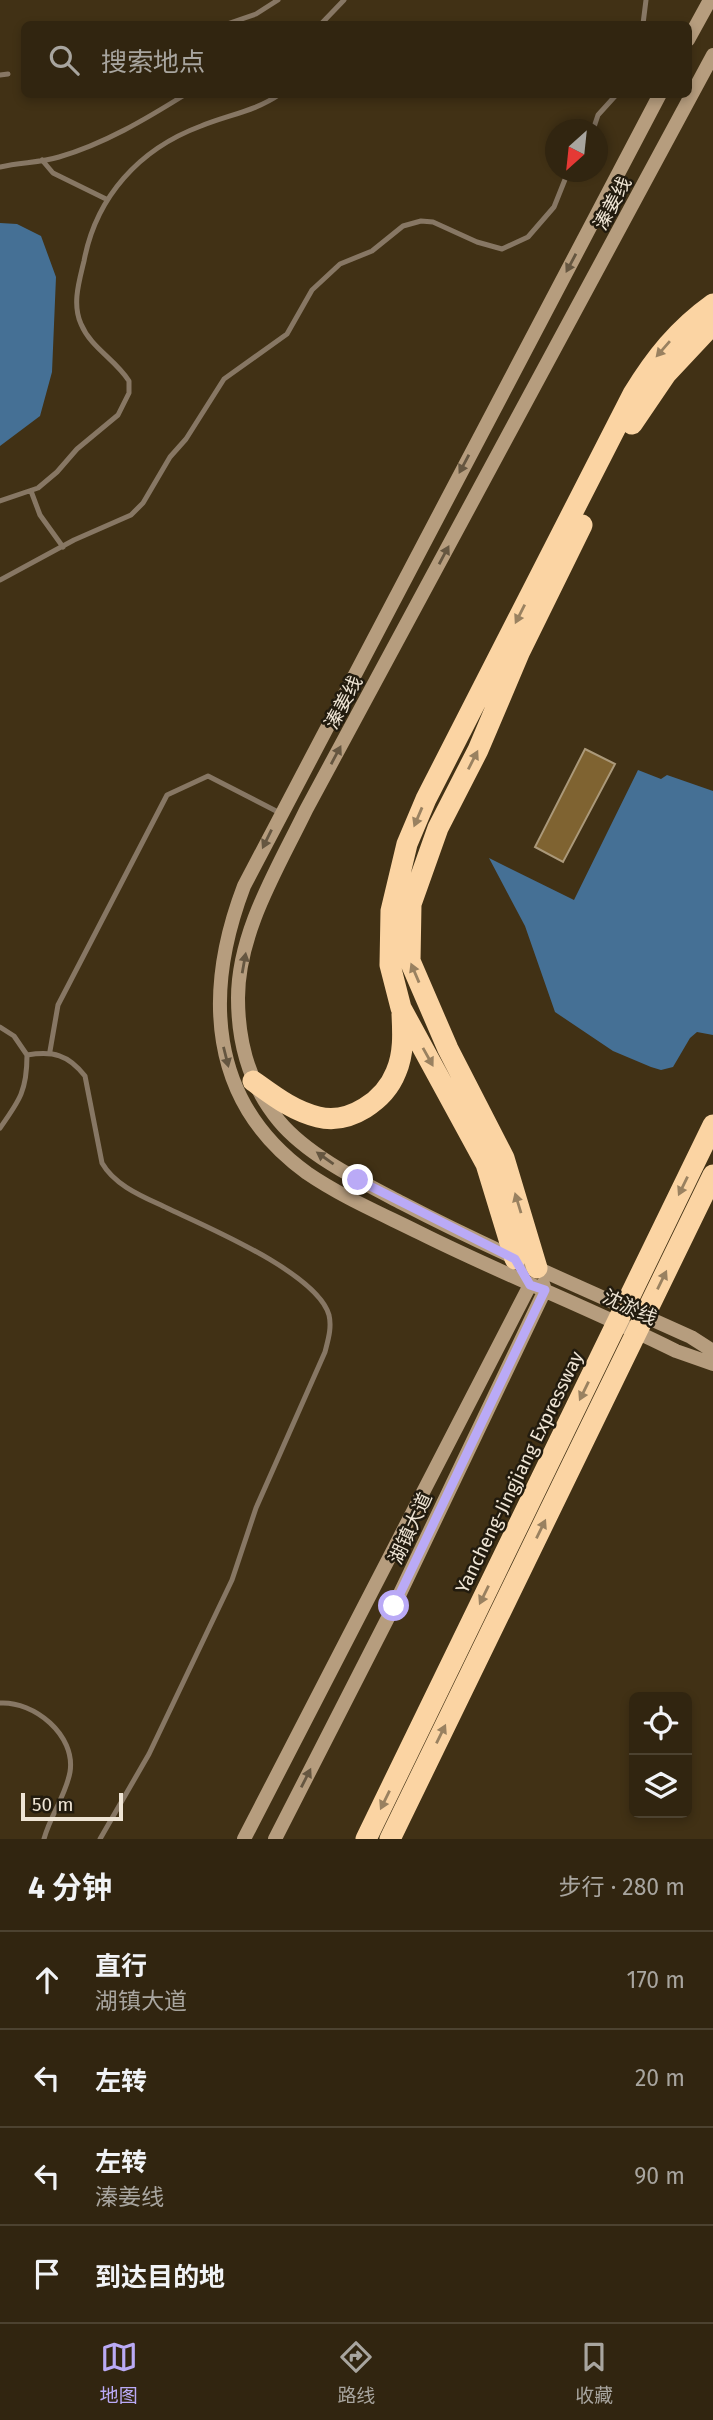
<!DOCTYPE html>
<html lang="zh">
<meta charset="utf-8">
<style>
:root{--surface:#312510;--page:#392d19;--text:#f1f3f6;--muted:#a8a59f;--line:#4c4230;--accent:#baaaf6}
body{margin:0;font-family:"Fira Sans","Noto Sans SC",sans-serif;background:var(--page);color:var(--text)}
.controls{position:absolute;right:21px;bottom:21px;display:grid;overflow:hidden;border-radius:10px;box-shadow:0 4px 10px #0003}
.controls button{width:63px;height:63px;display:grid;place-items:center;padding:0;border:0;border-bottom:2px solid var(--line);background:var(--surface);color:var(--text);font:35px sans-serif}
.compass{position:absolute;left:545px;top:119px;width:63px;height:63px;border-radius:50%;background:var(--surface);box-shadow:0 4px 10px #0003;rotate:207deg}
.scale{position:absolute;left:21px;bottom:18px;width:102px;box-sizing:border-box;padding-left:7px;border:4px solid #efe5d5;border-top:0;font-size:19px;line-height:24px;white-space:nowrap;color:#efe5d5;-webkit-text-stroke:5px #221b0e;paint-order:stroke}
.stop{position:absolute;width:21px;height:21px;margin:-16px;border:5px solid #baaaf6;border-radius:50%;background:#fff}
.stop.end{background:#baaaf6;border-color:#fff;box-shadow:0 2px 7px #0008}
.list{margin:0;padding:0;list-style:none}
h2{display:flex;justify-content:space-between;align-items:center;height:91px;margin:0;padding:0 28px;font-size:30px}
h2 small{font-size:23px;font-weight:400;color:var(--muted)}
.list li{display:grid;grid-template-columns:46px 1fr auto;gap:21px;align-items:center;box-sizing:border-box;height:98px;padding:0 28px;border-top:2px solid var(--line)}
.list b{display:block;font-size:26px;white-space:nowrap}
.list p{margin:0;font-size:23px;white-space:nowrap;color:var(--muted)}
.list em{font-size:23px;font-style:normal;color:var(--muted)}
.icon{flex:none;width:38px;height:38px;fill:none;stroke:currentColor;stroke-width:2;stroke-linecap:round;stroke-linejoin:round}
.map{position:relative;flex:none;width:713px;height:1839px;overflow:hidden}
.search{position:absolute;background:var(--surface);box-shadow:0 4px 10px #0003;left:21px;right:21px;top:21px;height:77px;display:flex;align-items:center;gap:18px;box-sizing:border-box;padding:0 24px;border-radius:10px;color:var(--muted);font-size:26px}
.sheet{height:483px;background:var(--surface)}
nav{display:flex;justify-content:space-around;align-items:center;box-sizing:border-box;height:98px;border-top:2px solid var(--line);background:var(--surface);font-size:19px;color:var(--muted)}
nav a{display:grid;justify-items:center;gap:4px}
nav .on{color:var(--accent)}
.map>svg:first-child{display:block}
</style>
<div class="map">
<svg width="713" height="1839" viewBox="0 0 713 1839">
<rect width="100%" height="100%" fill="#413115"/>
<path fill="#457095" d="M0,223L17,224L41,236L56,277L52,372L40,416L0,446Z
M638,770L661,779L667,775L713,791V1035L697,1032L690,1038L673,1067L661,1070L651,1067L613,1051L555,1012L525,926L489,858L574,900Z"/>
<path fill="#7f6331" stroke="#ab997a" stroke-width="2" d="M585,749L615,764L563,862L535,847Z"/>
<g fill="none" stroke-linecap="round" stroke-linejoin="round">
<path stroke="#877764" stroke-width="5" d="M227,24L256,14L278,0
M321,24L344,0
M643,24L646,0
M0,75L8,74
M593,130L598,115L617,94
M42,160L53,173L106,199
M0,167C20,162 40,163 59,157C104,144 146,119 186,94
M31,491L40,515L63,547
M0,501L38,488L57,472L77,449L118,415L129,393V381C115,359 91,348 81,324C72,304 79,282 84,261C96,197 139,149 201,126C228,115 256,111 280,94
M0,580L74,540L131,515L143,503L170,457L186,439L224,379L287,334L312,290L340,264L372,251L403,226L421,221L433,222L477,242L502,249L528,237L554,207L568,172
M0,1027L14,1036L27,1055C53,1051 68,1054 85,1076L102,1163C115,1186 144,1197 167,1208C207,1227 317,1273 329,1315C332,1328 328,1340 325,1352L256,1508L232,1580L149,1754L100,1839
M50,1051L58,1005L167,795L208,776L280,813
M0,1128C20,1100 27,1090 27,1055
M0,1703C34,1701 76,1735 70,1772C66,1795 50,1816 44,1839"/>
<path stroke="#b69d7e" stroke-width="14" d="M688,40L710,0
M713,55L306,810C278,868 238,932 238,998C238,1044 250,1086 279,1121C308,1156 362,1182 402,1203C496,1252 594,1293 691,1337L713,1351
M660,94L244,886C204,991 207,1101 307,1173C342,1197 382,1214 420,1233C504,1275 592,1309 676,1351L713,1364
M244,1839L530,1285
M275,1839L394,1606L545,1290L543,1284"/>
<path stroke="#fbd4a3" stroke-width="21" d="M632,424L666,374L713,324
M253,1081C274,1096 293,1111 318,1117C350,1125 385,1100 396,1072C404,1054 403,1033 402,1014
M515,1259L486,1164L401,1008L390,965L391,911L407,844L426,799L633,394C655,358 678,329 713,304
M537,1268L504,1158L448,1049L410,961L411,904L438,828L478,750L520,651L582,525"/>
<path stroke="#fbd4a3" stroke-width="21" d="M366,1839L713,1125
M390,1839L713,1175"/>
</g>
<defs><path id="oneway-solid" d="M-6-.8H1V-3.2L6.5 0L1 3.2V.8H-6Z" transform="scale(1.75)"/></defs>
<g fill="#655640">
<use href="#oneway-solid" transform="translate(571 263) rotate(118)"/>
<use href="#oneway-solid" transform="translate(464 464) rotate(118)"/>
<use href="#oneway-solid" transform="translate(444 555) rotate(-62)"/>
<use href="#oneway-solid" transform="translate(336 755) rotate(-62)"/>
<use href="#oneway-solid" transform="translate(267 839) rotate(116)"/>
<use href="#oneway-solid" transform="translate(244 963) rotate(-80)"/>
<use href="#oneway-solid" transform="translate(226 1057) rotate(76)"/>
<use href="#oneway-solid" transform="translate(325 1158) rotate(-145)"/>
<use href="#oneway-solid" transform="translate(306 1778) rotate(-63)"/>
</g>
<g fill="#998160">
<use href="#oneway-solid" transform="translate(663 349) rotate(131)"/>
<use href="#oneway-solid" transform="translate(520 614) rotate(117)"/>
<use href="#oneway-solid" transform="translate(473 760) rotate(-63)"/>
<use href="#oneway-solid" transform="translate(418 817) rotate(113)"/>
<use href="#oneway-solid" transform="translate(415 973) rotate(-113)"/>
<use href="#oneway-solid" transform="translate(428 1057) rotate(61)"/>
<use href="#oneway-solid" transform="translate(683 1186) rotate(116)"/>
<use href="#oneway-solid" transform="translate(518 1203) rotate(-107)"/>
<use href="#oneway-solid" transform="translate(662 1280) rotate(-64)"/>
<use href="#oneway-solid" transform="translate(584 1391) rotate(116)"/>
<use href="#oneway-solid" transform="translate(541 1529) rotate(-64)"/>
<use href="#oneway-solid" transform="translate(484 1595) rotate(116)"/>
<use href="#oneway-solid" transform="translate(441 1734) rotate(-64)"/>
<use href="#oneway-solid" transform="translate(385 1800) rotate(116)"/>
</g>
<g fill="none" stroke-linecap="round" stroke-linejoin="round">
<path stroke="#baaaf6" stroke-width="9" d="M358,1180L515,1259L530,1285L545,1290L394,1606"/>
</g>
<g text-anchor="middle" stroke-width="5" stroke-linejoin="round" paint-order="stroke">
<g font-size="19" fill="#efe5d5" stroke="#221b0e">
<text transform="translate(612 203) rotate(-62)" y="7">溱姜线</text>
<text transform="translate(343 702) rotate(-62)" y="7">溱姜线</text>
<text transform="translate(630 1307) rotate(25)" y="7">沈淤线</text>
<text transform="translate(519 1472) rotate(-64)" y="7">Yancheng-Jingjiang Expressway</text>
<text transform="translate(410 1528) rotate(-65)" y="7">湖镇大道</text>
</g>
</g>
</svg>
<div class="controls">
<button><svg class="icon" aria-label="locate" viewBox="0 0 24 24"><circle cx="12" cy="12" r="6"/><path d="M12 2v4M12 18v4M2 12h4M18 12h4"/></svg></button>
<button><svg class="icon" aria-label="layers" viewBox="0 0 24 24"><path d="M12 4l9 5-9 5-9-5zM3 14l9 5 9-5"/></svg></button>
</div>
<svg class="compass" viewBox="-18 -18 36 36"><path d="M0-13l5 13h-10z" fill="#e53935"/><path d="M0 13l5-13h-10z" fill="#a8a59f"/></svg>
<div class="scale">50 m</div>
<div class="stop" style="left:394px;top:1606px"></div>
<div class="stop end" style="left:358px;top:1180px"></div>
<div class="search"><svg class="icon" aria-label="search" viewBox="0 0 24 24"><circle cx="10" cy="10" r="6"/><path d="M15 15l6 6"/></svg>搜索地点</div>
</div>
<section class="sheet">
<h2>4 分钟<small>步行 · 280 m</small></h2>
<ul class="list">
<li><svg class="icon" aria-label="ahead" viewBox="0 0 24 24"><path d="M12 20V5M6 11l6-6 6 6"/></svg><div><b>直行</b><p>湖镇大道</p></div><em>170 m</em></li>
<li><svg class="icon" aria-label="left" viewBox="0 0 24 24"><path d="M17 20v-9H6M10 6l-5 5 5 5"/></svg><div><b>左转</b></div><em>20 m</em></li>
<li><svg class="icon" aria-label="left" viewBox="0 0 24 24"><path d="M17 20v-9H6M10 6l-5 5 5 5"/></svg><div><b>左转</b><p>溱姜线</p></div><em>90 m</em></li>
<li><svg class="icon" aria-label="arrive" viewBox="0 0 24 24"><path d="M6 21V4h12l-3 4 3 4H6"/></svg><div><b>到达目的地</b></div></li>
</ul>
</section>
<nav>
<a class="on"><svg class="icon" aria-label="map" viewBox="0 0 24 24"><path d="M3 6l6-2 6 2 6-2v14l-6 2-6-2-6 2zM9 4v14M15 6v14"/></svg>地图</a>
<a><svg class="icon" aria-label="directions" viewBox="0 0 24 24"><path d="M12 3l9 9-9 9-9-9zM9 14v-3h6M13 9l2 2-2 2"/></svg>路线</a>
<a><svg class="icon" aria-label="saved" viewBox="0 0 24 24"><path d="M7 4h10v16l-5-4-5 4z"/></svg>收藏</a>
</nav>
